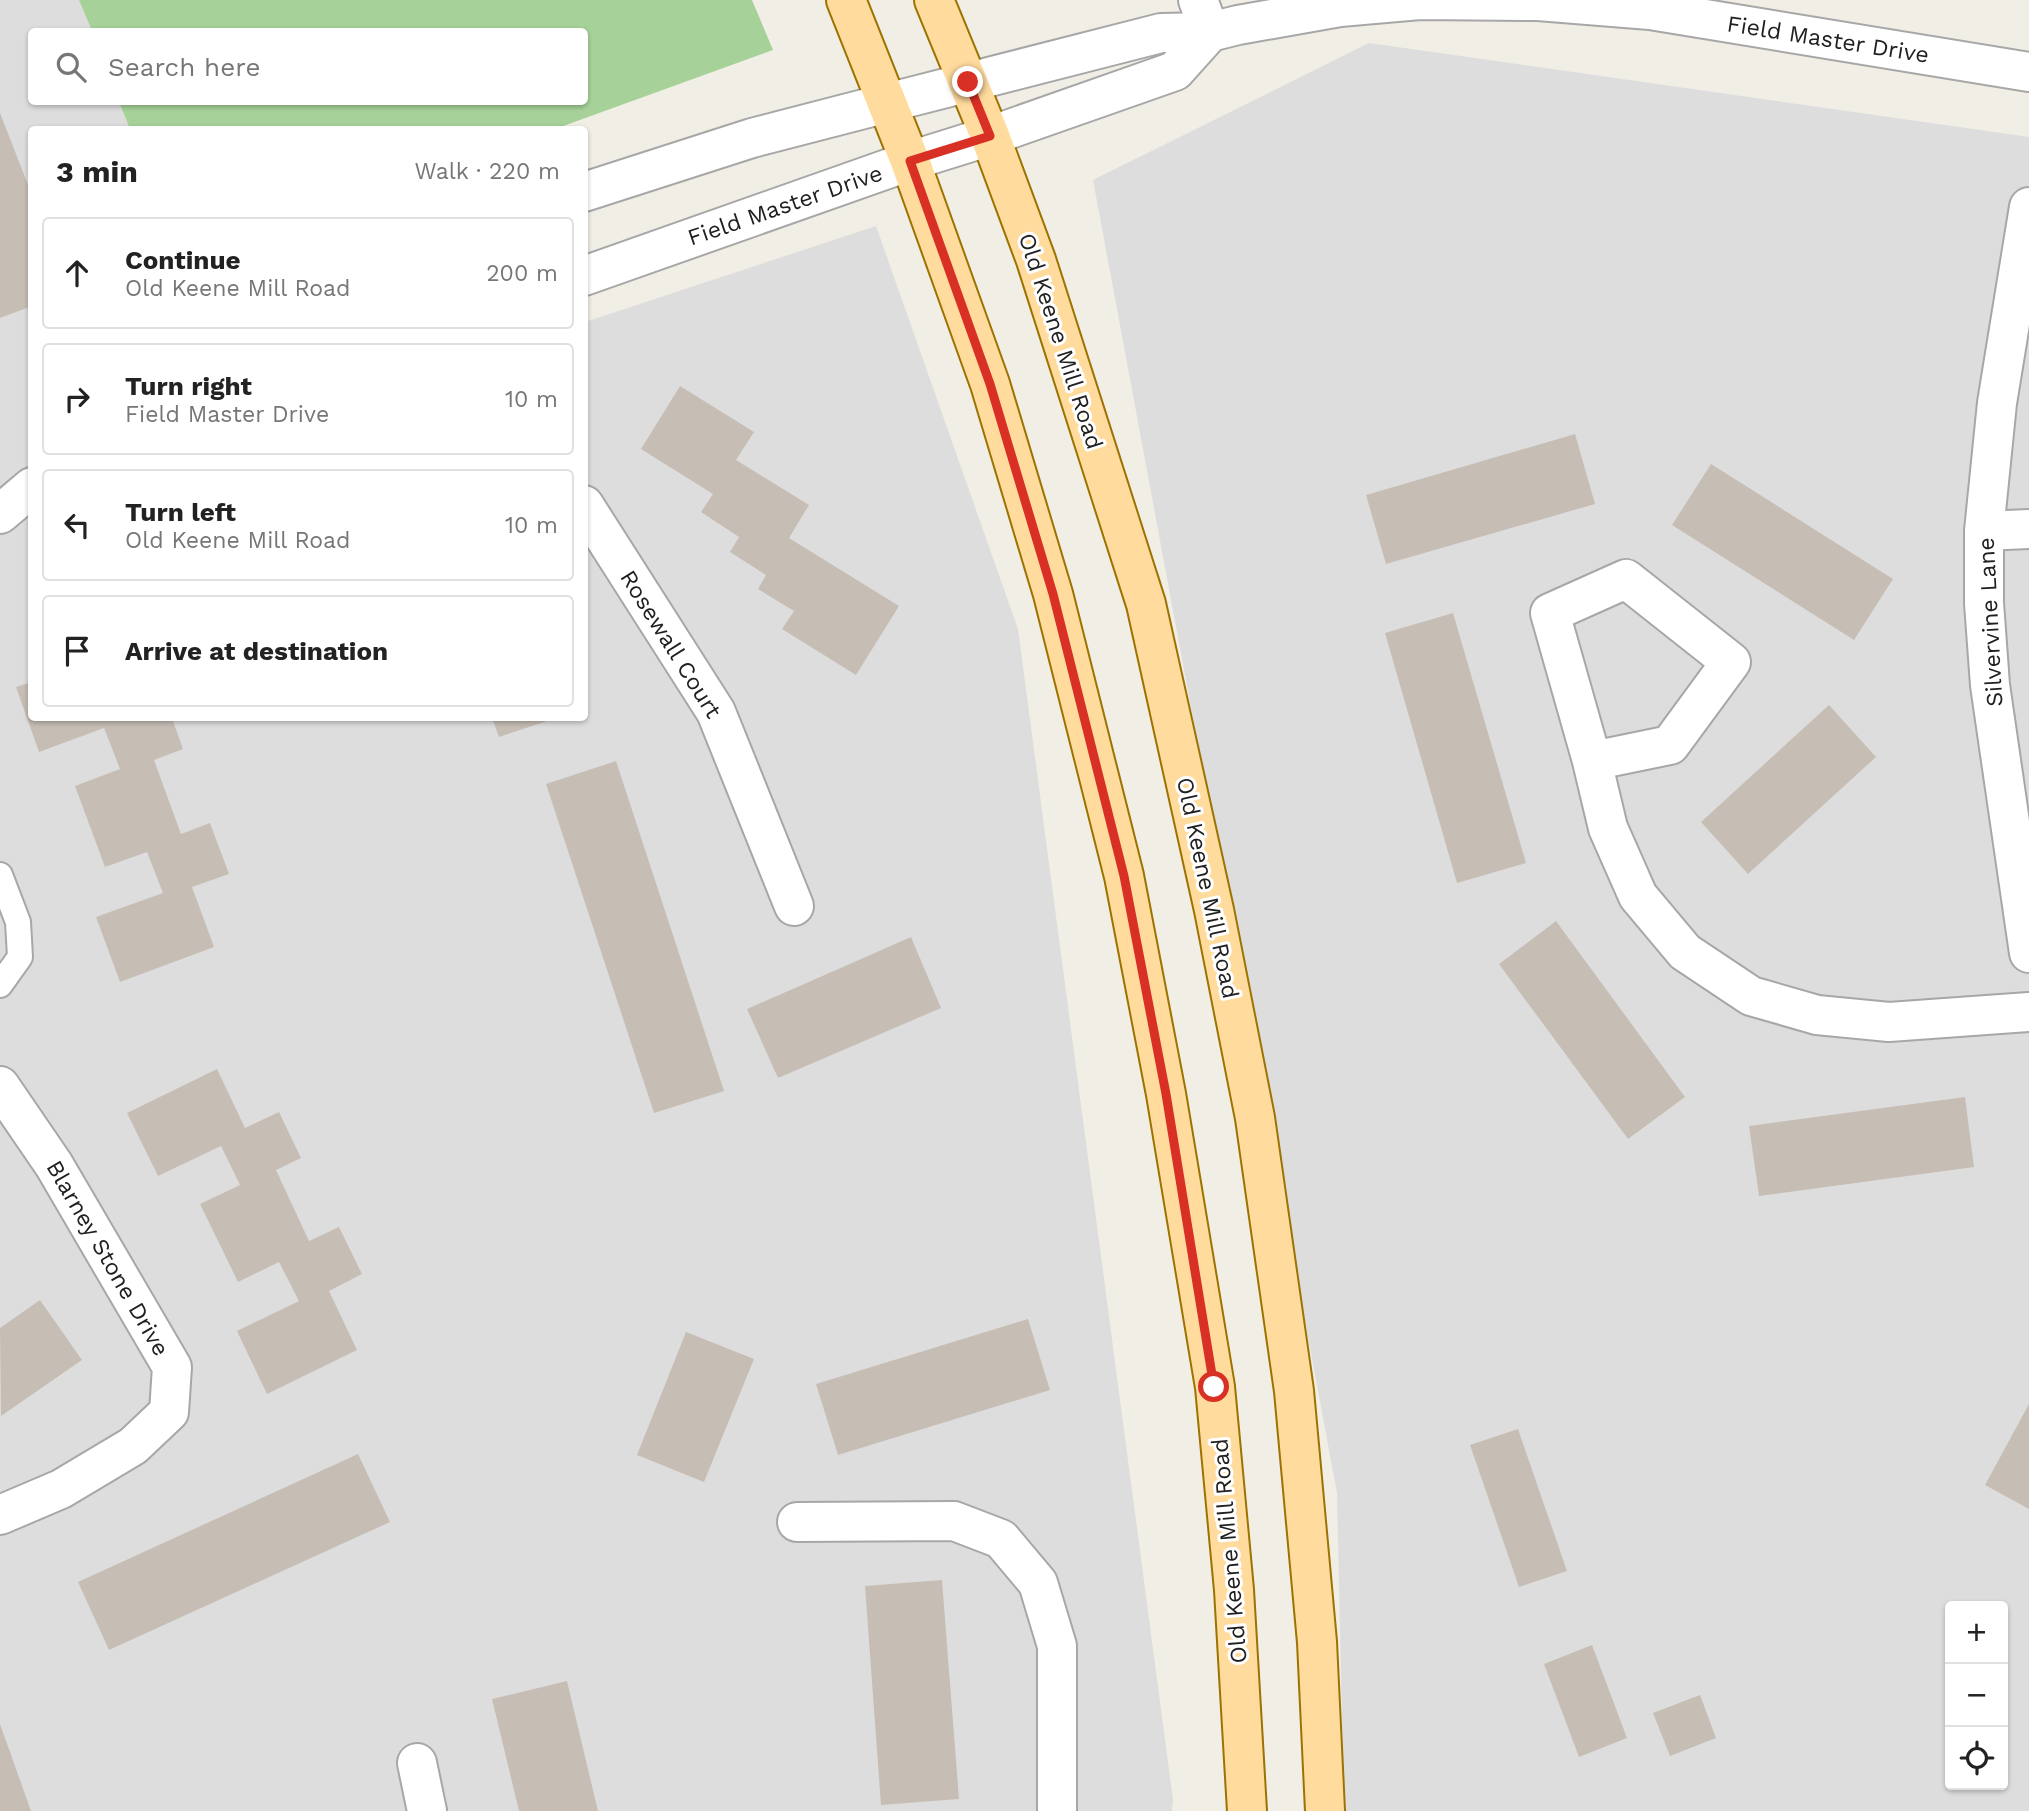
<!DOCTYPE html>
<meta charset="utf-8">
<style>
:root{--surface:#fff;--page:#f2f2f2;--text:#222;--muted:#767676;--line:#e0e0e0}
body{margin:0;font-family:"Work Sans",sans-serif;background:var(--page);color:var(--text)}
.controls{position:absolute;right:21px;bottom:21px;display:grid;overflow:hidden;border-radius:7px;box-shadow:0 2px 5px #0004}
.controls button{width:63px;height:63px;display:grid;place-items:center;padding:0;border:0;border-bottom:2px solid var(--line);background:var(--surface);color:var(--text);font:35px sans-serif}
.stop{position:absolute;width:21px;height:21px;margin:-16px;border:5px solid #d93025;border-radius:50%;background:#fff}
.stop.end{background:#d93025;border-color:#fff;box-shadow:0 2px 7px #0008}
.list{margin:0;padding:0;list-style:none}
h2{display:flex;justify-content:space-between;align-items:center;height:91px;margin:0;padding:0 28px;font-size:30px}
h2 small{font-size:23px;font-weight:400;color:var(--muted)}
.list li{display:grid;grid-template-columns:46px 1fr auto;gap:21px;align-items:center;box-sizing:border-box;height:112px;margin:0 14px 14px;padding:0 14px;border:2px solid var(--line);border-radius:7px}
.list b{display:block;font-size:26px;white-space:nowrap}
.list p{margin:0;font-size:23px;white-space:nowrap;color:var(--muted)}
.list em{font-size:23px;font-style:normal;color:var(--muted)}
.icon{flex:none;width:38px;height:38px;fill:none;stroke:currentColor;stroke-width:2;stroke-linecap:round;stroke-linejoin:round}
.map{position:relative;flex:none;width:2029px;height:1811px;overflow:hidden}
.search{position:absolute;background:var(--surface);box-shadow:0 2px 5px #0004;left:28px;top:28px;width:560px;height:77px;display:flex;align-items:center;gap:18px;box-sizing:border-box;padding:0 24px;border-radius:7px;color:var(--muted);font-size:26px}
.panel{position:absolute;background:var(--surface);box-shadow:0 2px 5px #0004;left:28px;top:126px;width:560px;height:595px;border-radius:7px}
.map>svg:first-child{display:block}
</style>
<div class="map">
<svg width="2029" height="1811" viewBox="0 0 2029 1811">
<rect width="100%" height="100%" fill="#f1eee6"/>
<path fill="#dedddd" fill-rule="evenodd" d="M0,0H79L92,31L32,32V102H119L130,129L32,130V718H584L585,322L876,226L1018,629L1173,1800L1172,1811H0Z
M1369,43L2029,137V1811H1344L1337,1493L1093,180ZM1950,1606H2003V1785H1950Z"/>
<path fill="#a6d299" d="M79,0H752L773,50L555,129H130L119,102H584V32L92,31Z"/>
<path fill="#c6beb5" d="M0,113L32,195V306L0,318Z
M680,386L754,432L736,460L809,505L789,538L899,606L856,675L782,629L794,611L758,589L766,575L730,552L739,537L701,512L713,494L641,449Z
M1575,434L1595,504L1386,564L1366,495Z
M1711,464L1893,579L1854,640L1672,525Z
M1453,613L1526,863L1457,883L1385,633Z
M32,682V718H172L183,749L154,760L181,834L210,823L229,874L192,887L214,947L120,982L96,917L163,893L147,852L105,867L75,786L120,769L104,728L39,752L16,687Z
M1829,705L1876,757L1748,874L1701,822Z
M492,718H556L499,737Z
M616,761L724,1091L654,1113L546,784Z
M1556,921L1685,1097L1628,1139L1499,964Z
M911,937L941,1008L778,1078L747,1009Z
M217,1069L245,1128L279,1112L301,1158L276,1170L309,1241L339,1227L362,1274L329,1291L357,1350L267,1394L237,1331L299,1301L279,1262L238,1282L200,1204L240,1185L221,1146L158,1176L127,1113Z
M1965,1097L1974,1167L1759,1196L1749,1126Z
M40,1300L82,1360L1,1416L0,1328Z
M1028,1319L1050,1390L838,1455L816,1384Z
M686,1332L754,1359L704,1482L637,1455Z
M2029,1404V1509L1985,1485Z
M1518,1429L1567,1571L1519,1587L1470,1445Z
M358,1454L390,1522L109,1650L78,1582Z
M942,1580L959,1799L881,1805L865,1586Z
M1592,1645L1627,1738L1579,1757L1544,1664Z
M567,1681L598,1811H519L492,1699Z
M1700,1695L1716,1738L1670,1756L1653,1713Z
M0,1724L31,1811H0Z"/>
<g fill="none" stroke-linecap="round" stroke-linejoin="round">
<g stroke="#a7a7a7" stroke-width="28">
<path id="service" d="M0,875L18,922L20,957L0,985"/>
</g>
<g stroke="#a7a7a7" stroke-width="42">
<path id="minor" d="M1198,0L1210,32
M584,192L752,138L887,103
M2029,207L1997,403L1984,531V603L1990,685L2029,953
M584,276L910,161
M584,505L716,712L794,906
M0,514L32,487
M1984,531L2029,529
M1592,761L1670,745L1731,662L1626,579L1550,613L1592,761L1608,828L1638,896L1685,952L1751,996L1817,1015L1889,1022L2029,1012
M0,1086L54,1165L172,1367L169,1412L133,1446L61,1489L0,1515
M797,1522L954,1521L1001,1539L1038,1583L1057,1646V1811
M417,1763L427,1811"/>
</g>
<g stroke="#a7a7a7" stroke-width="42">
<path id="tertiary" d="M887,103L1161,33L1210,32L1238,25L1340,7L1420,0L1538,1L1650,10L2029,72
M910,161L990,136L1175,71L1210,32"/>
</g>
<g stroke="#9c7300" stroke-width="42">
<path id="primary" d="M846,0L910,161L990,384L1053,594L1124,876L1166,1094L1215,1387L1234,1590L1247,1811
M934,0L990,136L1036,260L1146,604L1214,910L1255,1118L1294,1391L1317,1642L1325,1811"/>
</g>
<use href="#service" stroke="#fff" stroke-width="24"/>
<use href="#minor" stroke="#fff" stroke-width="38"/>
<use href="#tertiary" stroke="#fff" stroke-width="38"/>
<use href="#primary" stroke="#ffdb9d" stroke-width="38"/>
</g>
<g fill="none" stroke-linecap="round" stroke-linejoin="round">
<path stroke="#d93025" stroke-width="9" d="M968,82L990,136L910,161L990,384L1053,594L1124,876L1166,1094L1214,1387"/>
</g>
<g text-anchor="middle" stroke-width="6" stroke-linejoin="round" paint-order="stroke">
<g font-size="23" fill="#202020" stroke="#fff">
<text transform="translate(1828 39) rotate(9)" y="8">Field Master Drive</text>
<text transform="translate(785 205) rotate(-19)" y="8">Field Master Drive</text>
<text transform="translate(1061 341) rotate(72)" y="8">Old Keene Mill Road</text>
<text transform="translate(1990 622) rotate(-93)" y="8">Silvervine Lane</text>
<text transform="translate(671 644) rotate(58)" y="8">Rosewall Court</text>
<text transform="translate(1208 888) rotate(78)" y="8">Old Keene Mill Road</text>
<text transform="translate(108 1258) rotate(60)" y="8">Blarney Stone Drive</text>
<text transform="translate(1229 1551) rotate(-95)" y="8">Old Keene Mill Road</text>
</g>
</g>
</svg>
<div class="controls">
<button>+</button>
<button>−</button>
<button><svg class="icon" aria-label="locate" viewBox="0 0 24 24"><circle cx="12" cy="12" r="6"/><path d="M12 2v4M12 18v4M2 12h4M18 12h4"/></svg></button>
</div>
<div class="stop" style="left:1214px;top:1387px"></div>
<div class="stop end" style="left:968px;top:82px"></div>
<div class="search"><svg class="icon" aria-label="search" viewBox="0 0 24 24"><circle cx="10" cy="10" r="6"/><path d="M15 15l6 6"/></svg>Search here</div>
<section class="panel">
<h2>3 min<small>Walk · 220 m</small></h2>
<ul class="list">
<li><svg class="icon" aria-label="ahead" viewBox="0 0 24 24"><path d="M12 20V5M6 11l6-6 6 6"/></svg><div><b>Continue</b><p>Old Keene Mill Road</p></div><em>200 m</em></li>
<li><svg class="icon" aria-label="right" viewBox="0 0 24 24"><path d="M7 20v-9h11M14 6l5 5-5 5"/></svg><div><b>Turn right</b><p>Field Master Drive</p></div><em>10 m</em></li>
<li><svg class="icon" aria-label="left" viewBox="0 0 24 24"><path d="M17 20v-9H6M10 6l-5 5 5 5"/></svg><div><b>Turn left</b><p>Old Keene Mill Road</p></div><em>10 m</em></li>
<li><svg class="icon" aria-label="arrive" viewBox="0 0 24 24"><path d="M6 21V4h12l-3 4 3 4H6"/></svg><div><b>Arrive at destination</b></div></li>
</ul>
</section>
</div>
